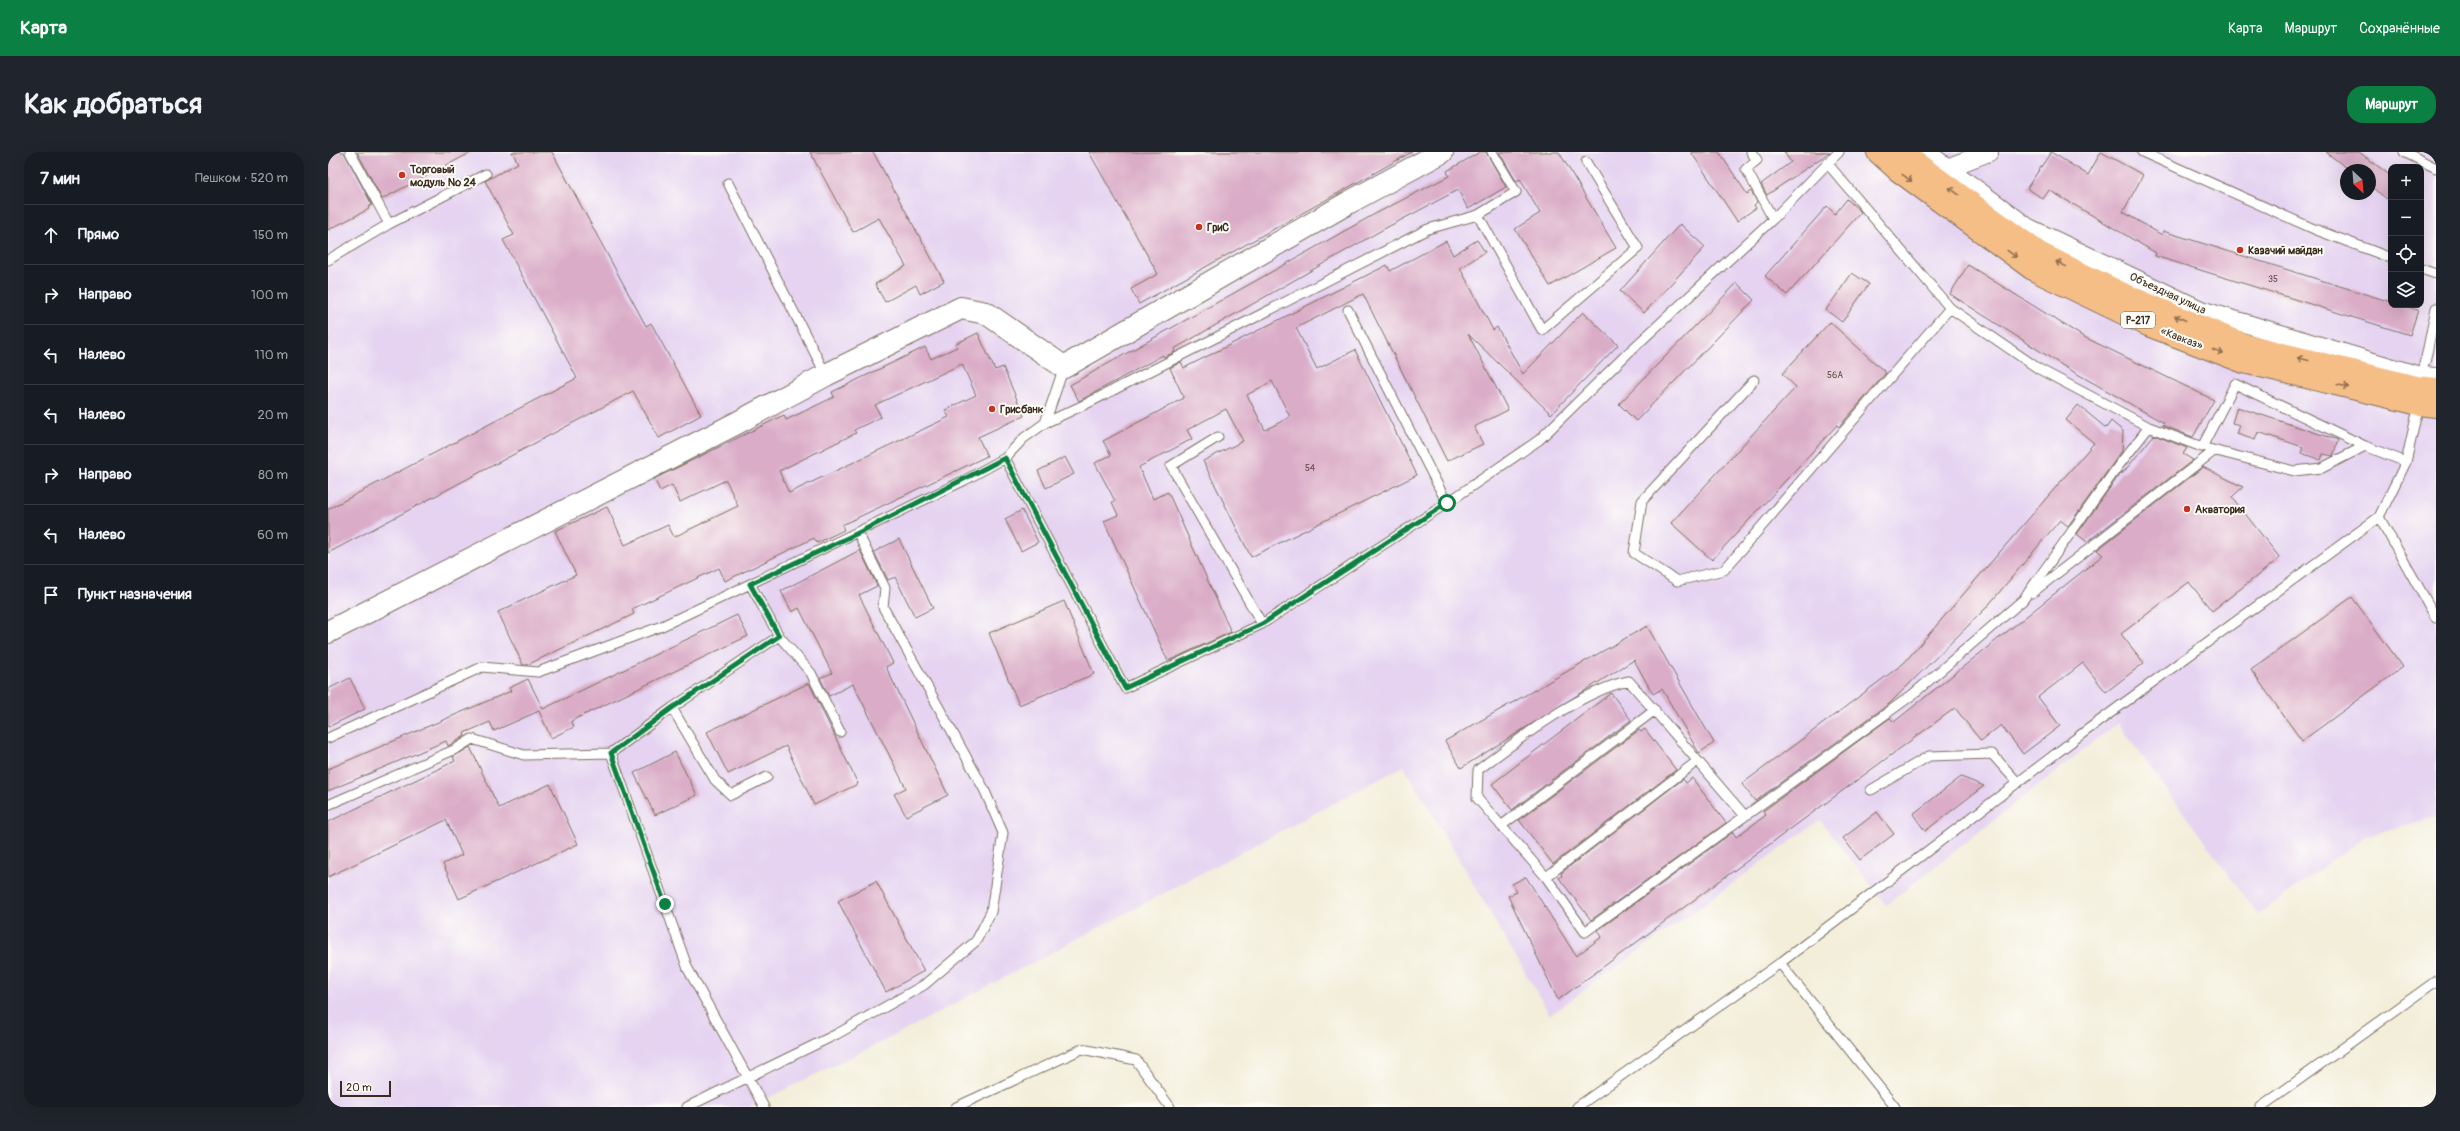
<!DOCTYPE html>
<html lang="ru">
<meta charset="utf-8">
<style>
:root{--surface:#171b24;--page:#20242c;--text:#f1f3f6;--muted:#9ea1a6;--line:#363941;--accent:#0b8043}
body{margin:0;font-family:Pangolin,sans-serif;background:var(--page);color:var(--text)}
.controls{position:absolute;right:12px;top:12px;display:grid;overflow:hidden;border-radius:8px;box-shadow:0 4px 16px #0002}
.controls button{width:36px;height:36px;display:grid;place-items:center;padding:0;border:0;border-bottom:1px solid var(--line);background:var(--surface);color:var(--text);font:20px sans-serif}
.compass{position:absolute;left:2012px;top:12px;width:36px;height:36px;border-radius:50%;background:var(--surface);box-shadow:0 4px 16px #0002;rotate:154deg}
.scale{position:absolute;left:12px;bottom:10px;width:51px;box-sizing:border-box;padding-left:4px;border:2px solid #3b2a1e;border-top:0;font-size:11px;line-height:14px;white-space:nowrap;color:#3b2a1e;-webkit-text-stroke:3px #fdfcf7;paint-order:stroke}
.stop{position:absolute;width:12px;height:12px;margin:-9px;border:3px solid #0b8043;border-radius:50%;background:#fff}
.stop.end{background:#0b8043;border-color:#fff;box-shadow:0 1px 4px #0008}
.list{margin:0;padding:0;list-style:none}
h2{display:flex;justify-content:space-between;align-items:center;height:52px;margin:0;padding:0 16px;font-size:17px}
h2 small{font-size:13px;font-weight:400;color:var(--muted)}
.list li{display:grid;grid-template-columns:26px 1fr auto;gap:12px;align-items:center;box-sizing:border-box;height:60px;padding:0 16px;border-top:1px solid var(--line)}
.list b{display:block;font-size:15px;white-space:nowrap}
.list em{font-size:13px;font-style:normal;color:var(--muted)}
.icon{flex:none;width:22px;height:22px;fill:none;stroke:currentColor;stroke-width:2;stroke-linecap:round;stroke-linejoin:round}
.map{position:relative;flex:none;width:2108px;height:955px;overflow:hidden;border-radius:16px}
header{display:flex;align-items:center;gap:24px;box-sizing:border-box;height:56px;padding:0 20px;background:var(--accent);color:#fff}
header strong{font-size:19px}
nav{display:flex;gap:22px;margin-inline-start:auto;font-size:14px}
.intro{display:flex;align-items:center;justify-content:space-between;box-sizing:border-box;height:96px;padding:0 24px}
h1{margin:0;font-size:28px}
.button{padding:10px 18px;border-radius:16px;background:var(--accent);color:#fff;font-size:14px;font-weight:700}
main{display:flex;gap:24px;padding:0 24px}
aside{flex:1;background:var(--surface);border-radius:16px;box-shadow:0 4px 16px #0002}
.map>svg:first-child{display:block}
</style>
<header>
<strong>Карта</strong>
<nav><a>Карта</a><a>Маршрут</a><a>Сохранённые</a></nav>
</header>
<div class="intro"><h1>Как добраться</h1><a class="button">Маршрут</a></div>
<main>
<aside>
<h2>7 мин<small>Пешком · 520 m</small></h2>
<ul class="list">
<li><svg class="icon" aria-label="ahead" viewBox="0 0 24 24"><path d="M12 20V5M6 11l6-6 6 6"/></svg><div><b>Прямо</b></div><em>150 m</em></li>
<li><svg class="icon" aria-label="right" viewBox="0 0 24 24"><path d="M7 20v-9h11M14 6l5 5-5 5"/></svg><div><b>Направо</b></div><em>100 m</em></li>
<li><svg class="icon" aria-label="left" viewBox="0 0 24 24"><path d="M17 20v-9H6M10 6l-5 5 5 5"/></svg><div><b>Налево</b></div><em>110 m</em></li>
<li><svg class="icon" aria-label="left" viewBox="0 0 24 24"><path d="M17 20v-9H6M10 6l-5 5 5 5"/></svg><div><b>Налево</b></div><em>20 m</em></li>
<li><svg class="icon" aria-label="right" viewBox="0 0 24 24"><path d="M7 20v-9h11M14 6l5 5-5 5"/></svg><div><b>Направо</b></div><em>80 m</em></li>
<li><svg class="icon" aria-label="left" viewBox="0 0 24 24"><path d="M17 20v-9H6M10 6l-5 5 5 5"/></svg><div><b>Налево</b></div><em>60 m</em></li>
<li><svg class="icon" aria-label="arrive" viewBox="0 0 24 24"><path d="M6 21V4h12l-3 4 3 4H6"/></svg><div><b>Пункт назначения</b></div></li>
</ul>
</aside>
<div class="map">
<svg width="2108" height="955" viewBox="0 0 2108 955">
<rect width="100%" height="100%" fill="#fdfcf7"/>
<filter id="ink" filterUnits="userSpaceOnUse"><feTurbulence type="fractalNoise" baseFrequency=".025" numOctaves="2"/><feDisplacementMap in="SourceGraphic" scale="8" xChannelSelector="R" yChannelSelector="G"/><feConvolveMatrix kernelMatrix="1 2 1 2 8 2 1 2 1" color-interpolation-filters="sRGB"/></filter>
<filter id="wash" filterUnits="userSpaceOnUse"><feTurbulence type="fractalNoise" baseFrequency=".012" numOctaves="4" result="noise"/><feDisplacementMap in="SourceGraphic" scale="16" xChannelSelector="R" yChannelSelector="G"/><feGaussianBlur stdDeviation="0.9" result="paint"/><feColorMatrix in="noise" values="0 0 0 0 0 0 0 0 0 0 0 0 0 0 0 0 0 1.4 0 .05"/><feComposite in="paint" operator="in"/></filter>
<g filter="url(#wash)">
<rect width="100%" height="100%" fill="#f3eeda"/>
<path fill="#e5d3f1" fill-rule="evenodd" d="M0,0H1598L1604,5L1618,0H2108V665L2037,684L1930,763L1790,571L1558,753L1492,668L1222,863L1076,614L568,883L421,955H0ZM2063,15H2093V153H2063ZM2018,18H2042V42H2018Z"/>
<g id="blocks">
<path fill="#daacc7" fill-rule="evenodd" d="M0,0H16L44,53L40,55L41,57L0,78Z
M29,0H144L54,47Z
M184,0H224L318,174L323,171L373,263L331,286L305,239L0,401V357L249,226L175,88L186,83L157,29L190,11Z
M482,0H545L616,129L592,142L588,133L557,150L547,132L578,114L551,66L525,80Z
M761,0H1084L811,152L803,137L830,122Z
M1152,0H1158L1178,35L1140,57L1130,38L1054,78L846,197L847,200L836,205L835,203L751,249L742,233L1045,63L1121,24L1119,19Z
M1171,0H1231L1288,96L1222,134L1187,77L1212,61L1192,27L1188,29Z
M1363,0H1391L1419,42L1423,39L1429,50L1426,53L1428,56L1409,69Z
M1456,0H1502L1439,43L1433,32L1463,10Z
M1723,0L1760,23L1773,0L1815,23L1795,60L1834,83L1835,79L2063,150V153H2073L2090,158L2082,183L1827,104L1828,101L1721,38L1715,47L1699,36Z
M1998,0H2031L2063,24V50L2042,34V18H2021Z
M1519,47L1533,60L1459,143L1437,124L1499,54L1507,62Z
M1352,72L1377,95L1316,161L1292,139Z
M1149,88L1157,100L1132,116L1165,178L1169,175L1195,222L1255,160L1290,193L1223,262L1140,182L1180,258L1146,275L1155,292L1119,309L1035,142L968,176L989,217L1027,198L1089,323L923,405L875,309L915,289L898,257L859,278L864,287L811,315L825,347L840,340L903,480L840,509L776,369L790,363L784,350L787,349L767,311L783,303L775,289L856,246L842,216L853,210L856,216L1059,113L1062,119L1118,89L1125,103ZM944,229L962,265L937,278L919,243Z
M1640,113L1754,184L1886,248L1865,285L1834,273L1836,271L1737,215L1622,142Z
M1524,121L1541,132L1514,170L1498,158Z
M1409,131L1426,148L1308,269L1291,252Z
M1502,170L1558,221L1511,275L1509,273L1384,408L1343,371L1468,235L1454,222Z
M650,181L667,218L675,215L696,264L650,285L659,304L514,373L516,378L489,391L486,386L397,429L391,416L304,457L306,462L199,513H195L170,460L248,423L227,379L279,355L297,393L340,373L346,385L410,354L398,328L352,350L344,333L332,339L326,327L456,263L458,268L506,245L504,240L597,195L603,207L629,195L627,192ZM634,212L648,243L617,258L621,265L461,341L451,319L528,281L526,278L553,265L547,253Z
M1750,253L1778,276L1783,269L1795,279L1794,299L1740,374L1732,368L1658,456L1561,552L1427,649L1414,632L1576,511L1766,291L1738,268Z
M1909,255L2010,288L2005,304L1995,302L1993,308L1973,301L1975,295L1930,280L1927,288L1909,282L1912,273L1904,271Z
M1826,283L1859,296L1855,302L1865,308L1759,390L1749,382L1794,319V322Z
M737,305L746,322L718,336L710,319Z
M1875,315L1915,335L1904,345L1952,406L1884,459L1861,430L1793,482L1816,511L1778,540L1755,511L1710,545L1732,574L1695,602L1673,573L1653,589L1627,556L1230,848L1180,744L1189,740L1184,732L1198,725L1248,804L1274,785L1270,778L1405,680L1408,685L1438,663L1435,659L1562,566L1566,570L1775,403L1769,398Z
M694,358L710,390L693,399L677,367Z
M571,387L605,456L587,465L567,425L560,428L546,400Z
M532,398L549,434L531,443L565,511L558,515L620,643L578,664L566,642L578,636L525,532L501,544L492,526L504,521L471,456L464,460L453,439Z
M2024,445L2075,515L1974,589L1923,518Z
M736,449L766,522L691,553L661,481Z
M409,463L420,484L243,569L246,575L223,586L211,559L166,579L162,570L136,581L137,584L120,594L118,589L0,639V617L183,539L181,536L200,527L215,557Z
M1319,474L1386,591L1371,601L1334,537L1325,542L1306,508L1133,616L1117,589Z
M22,526L37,557L0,575V537Z
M481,531L530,632L486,653L458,594L400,622L379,580Z
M1283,541L1303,568L1184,658L1164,632Z
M1317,577L1348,618L1225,712L1191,668L1311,578L1313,580Z
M142,595L171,656L222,632L250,692L131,747L115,712L134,703L118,668L0,725V670L127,609L125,605Z
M347,600L369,643L327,663L306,621Z
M1633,625L1656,634L1597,679L1585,662Z
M1364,626L1398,671L1263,768L1231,726L1234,724L1233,721L1355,627L1358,631Z
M1549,660L1566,682L1532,708L1515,686Z
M548,729L596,819L558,840L510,749Z"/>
</g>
</g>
<g filter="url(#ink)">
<use href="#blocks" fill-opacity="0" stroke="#7b6f60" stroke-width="1"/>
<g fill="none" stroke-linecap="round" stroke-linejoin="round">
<g stroke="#7b6f60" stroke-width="11">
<path id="service" d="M22,0L61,72
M1164,0L1188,40L1150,63L1214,178L1310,96L1258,10
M1423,0L1429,8L1418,17L1445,67
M1814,0L1986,77L2063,106
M2076,0L2108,16
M400,31L498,223
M0,108L61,72L158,22
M2093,117L2108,122
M1622,156L1711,217L1821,275L1874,295L1907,232L2037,294L2078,310
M736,215L717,271L760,251L1100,77L1150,63
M2091,227L2098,206L2108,156
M1426,228L1314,349L1306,401L1349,429L1396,418L1622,156L1499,11
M890,285L843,314L934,472L1119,351L1020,158
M1881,297L1966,319L1994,316L2037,294
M677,306L797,536L934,472
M1119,351L1211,288L1300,201L1445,67L1511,0
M2051,365L2108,466
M1704,441L1886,299
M344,556L387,628L403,643L439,625
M512,580L483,521L451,484L422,432L637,328L677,306L696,286L717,271
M0,586L154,515L210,520L334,474L422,432
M283,601L360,817L436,955
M1543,638L1601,604L1664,602L1690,631
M0,653L128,597L144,587L196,603L283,601L344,556L451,484
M1417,664L1301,529C1254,538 1188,589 1150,618L1149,646L1218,725L1257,780L1584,543L1695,448L1791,313L1821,275
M1173,674L1327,558
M1218,725L1368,610
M1452,811L1567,955
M359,955L509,882L596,833L648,789L663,760L675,681L656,637L555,455L557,436L530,381
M628,955L754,897L808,908L842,955
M1249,955L1452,811L1759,578L2051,365L2078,310L2091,252
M1933,955L2108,829"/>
</g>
<g stroke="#7b6f60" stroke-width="20">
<path id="minor" d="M1598,0L1699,75L1873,158L2092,224L2108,225
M1611,19L1661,0"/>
</g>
<g stroke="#7b6f60" stroke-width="24">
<path id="tertiary" d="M0,480L407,272L498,223L633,156L658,161L736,215L1018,52L1114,0"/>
</g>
<g stroke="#7b6f60" stroke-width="24">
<path id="primary" d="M1550,0L1571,19L1706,118L1820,173L1916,210L2091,252L2108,254
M1573,0L1711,101L1795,142L1914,192L2088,235L2108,237"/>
</g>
<use href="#service" stroke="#fff" stroke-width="9"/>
<use href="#minor" stroke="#fff" stroke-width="18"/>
<use href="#tertiary" stroke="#fff" stroke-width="22"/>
<use href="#primary" stroke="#f6be87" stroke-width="22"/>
</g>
<defs><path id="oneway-shaft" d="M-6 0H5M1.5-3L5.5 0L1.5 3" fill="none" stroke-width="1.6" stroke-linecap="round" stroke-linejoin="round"/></defs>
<g stroke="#8f6d4d">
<use href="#oneway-shaft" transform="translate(1579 26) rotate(36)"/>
<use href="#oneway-shaft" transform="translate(1626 39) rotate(-144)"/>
<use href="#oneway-shaft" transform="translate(1684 102) rotate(36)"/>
<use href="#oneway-shaft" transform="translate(1733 112) rotate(-154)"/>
<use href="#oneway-shaft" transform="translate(1852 166) rotate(-157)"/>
<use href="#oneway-shaft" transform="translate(1890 200) rotate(21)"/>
<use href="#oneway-shaft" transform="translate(1975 207) rotate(-166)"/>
<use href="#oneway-shaft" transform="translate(2015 234) rotate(14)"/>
</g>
</g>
<g fill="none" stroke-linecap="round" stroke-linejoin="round" filter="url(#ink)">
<path stroke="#0b8043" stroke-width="5" d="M337,752L283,601L344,556L451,484L422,432L530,381L677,306L797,536L934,472L1119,351"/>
</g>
<g fill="#c8321e" stroke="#fdfcf7" stroke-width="1.5">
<circle cx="74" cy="23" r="4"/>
<circle cx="871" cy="75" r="4"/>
<circle cx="1912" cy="98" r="4"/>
<circle cx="664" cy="257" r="4"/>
<circle cx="1859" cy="357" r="4"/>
</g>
<g text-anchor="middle" stroke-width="4" stroke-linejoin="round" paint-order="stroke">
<g font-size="9" fill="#634a48">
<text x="1945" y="130">35</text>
<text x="1507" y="226">56А</text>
<text x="982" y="319">54</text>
</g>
<rect fill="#fdfcf7" stroke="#75695f" stroke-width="1" x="1793" y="160" width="34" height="16" rx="3"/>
<g font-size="10" font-weight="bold" fill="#3b2a1e">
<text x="1810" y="172">Р-217</text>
</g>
<g font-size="11" font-weight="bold" fill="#3b2a1e" stroke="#fdfcf7" text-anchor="start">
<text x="82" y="21">Торговый<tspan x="82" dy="13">модуль № 24</tspan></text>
<text x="879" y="79">ГриС</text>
<text x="1920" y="102">Казачий майдан</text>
<text x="672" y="261">Грисбанк</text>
<text x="1867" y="361">Акватория</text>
</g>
<g font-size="11" fill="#3b2a1e" stroke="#fdfcf7">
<text transform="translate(1840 141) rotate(25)" y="4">Объездная улица</text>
<text transform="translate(1854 186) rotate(21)" y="4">«Кавказ»</text>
</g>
</g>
</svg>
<div class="controls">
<button>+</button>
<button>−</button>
<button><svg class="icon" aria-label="locate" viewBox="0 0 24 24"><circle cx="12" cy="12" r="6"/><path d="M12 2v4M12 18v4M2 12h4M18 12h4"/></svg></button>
<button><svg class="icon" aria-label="layers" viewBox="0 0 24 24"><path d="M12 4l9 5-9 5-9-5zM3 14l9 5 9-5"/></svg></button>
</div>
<svg class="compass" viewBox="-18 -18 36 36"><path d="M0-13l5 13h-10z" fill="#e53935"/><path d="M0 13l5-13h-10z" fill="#9ea1a6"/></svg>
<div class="scale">20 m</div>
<div class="stop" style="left:1119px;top:351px"></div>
<div class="stop end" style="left:337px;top:752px"></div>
</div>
</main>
